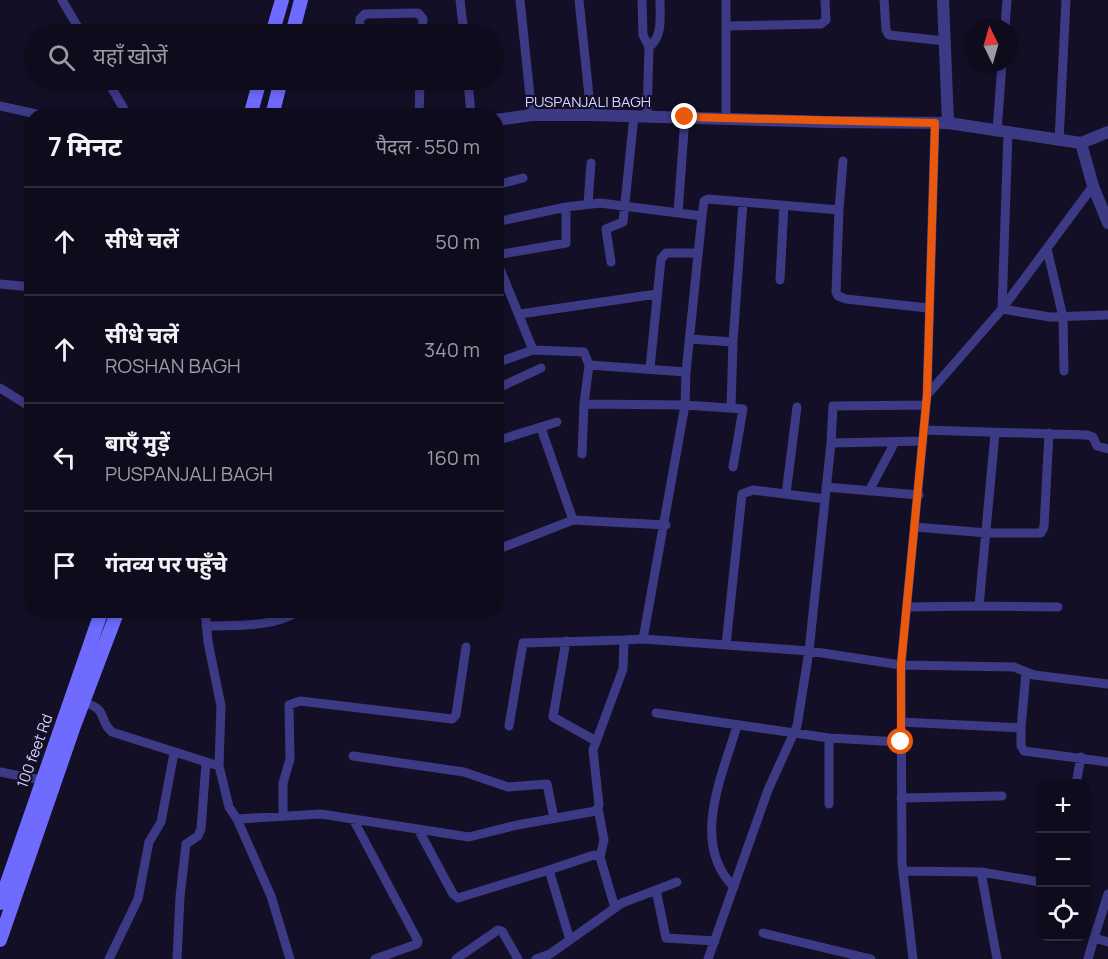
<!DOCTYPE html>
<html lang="hi">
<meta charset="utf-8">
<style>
:root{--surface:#0e0b1c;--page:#1c1929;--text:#f1f3f6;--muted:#9b9ba3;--line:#2e2b3b}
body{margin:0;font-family:Manrope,"Noto Sans Devanagari",sans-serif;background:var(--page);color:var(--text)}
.controls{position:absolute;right:18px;bottom:18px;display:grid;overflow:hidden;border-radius:12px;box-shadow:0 3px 9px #0003}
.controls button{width:54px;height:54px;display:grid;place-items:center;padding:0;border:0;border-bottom:2px solid var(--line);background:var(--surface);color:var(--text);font:30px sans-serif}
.compass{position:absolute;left:964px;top:18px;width:54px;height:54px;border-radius:50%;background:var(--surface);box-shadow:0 3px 9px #0003;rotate:355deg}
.stop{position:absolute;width:18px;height:18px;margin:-14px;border:4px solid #ea580c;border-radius:50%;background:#fff}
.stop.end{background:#ea580c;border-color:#fff;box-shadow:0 2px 6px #0008}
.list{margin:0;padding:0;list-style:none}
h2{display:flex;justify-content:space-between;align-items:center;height:78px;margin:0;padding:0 24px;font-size:26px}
h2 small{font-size:20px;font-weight:400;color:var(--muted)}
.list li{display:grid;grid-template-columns:39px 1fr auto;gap:18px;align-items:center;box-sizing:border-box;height:108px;padding:0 24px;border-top:2px solid var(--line)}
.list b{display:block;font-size:22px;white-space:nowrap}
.list p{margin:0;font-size:20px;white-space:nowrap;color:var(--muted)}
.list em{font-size:20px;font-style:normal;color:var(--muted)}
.icon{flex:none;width:33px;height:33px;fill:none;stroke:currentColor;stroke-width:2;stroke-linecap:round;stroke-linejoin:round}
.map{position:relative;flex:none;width:1108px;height:959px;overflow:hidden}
.search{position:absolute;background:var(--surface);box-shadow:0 3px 9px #0003;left:24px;top:24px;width:480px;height:66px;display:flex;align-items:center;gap:15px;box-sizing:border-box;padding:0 21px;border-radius:33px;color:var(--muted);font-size:22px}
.panel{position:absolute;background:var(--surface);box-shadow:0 3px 9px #0003;left:24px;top:108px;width:480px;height:510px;border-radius:24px}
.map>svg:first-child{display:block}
</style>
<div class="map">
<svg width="1108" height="959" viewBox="0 0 1108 959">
<rect width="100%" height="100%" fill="#130f26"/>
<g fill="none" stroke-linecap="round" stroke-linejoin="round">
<path stroke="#3d3a85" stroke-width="9" d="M62,0L82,34
M460,0L464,34
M520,0L532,115
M579,0L591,115
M642,0L643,35L649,47L647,116
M884,0L886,30L889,35L945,41
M726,26L821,24L826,20L825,0
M1005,27L1007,0
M359,34L360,19L365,14L418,13L423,19L422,34
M649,47C663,37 660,16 660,0
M107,80L128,116
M468,80L471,116
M0,106L45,116
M419,116L420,80
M726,118V0
M997,132L1002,63
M1059,141L1066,0
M496,185L523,178
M1093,186L1002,309L1050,317L1108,315
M588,204L591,163
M839,210L836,292L838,296L846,299L928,308
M678,213L685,117
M496,222L566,207L600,203L702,216L704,201L708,199L839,210L843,161
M1047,249L1063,317L1064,371
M496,255L566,243V207
M496,259L533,350L584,352L589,365L584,404L685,405L686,372L589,365
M611,262L606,229L623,222L634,116
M780,280L784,205
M0,284L32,287
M520,314L657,294
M690,339L733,342L743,202
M496,363L533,350
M650,368L661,259L666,253H698
M686,372L702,216
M0,388L32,408
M496,389L541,368
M927,395L1002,309L1008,133
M731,407L733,342
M541,428L573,520L666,525
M924,430L1087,435L1093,437L1097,446L1108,449
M496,441L557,422
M923,441L831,443L833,406L926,405
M582,454L584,404
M826,487L919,495
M869,491L895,442
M786,494L797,407
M915,527L987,533H1041L1044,527L1049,433
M496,550L573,520
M979,606L1058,607
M909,607L979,606L995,433
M206,626C237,625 274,628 300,610
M643,639L685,405L743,409L733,467
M566,641L553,717L596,741
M726,645L742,494L753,490L825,499
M83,702C110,710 97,719 112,732L219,766L221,706L208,642L205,610
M656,713L829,738L901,742
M901,722L1021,728L1026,672
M509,726L523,643L624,640
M1021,728V746L1024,751L1108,762
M829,738V804
M353,756L464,772L508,787L547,784L554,818
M219,766L229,807L237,819
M0,772L41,780
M1076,784L1081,757
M901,798L1002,796
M598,808L604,840L600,857
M283,816V783L290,759L289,705L300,701L452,719L456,715L466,647
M353,819L418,941L417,944L375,959
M418,829L453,894L458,898L549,870
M903,871L981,872L1040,882
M981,872L997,959
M734,887C690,844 722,776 737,726
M656,890L666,938L715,941
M763,933L871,959
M1094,938L1108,894
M570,940L549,870L594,855L600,857L615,908
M109,959L138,899L149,842L161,822L174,753
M177,959L180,897L186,844L198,836L201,829L206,763
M290,959L271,896L237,819L321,814L469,837L517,825L596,811L599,805L593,750L623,669L624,640L643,639L809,651L901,665L1014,667L1034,675L1108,684
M456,959L498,930L502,931L518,959
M536,959L550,954L622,903L677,882
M708,959L768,790L797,726L809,651L831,443
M913,959L902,863L901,665L927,395L935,123
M1088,959L1094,938L1108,942"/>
<path stroke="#3d3a85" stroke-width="12" d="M943,0L948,123
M496,120L532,115H591L828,122L948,123L1081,143L1108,132
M1081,143L1093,186L1108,223"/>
<path stroke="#6f6bff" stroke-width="14" d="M272,34L282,0
M292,34L301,0
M250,116L260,80
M272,116L281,80
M0,903L102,610
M0,940L74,726L118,610"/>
</g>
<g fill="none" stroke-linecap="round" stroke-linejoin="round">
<path stroke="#ea580c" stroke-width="8" d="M685,117L935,123L927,395L901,665V742"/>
</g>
<g text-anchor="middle" stroke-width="4.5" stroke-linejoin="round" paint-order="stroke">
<g font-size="15" fill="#d9d4ff" stroke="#130f26">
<text x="588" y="107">PUSPANJALI BAGH</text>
<text transform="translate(35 751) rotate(-70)" y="5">100 feet Rd</text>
</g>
</g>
</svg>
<div class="controls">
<button>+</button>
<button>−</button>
<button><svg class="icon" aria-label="locate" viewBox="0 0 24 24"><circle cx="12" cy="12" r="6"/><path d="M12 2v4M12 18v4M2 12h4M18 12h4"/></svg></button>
</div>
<svg class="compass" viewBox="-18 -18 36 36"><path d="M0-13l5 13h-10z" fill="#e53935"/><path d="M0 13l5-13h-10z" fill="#9b9ba3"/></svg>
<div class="stop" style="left:901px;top:742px"></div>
<div class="stop end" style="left:685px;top:117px"></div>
<div class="search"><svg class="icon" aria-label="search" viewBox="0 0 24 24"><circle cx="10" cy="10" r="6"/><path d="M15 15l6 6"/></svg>यहाँ खोजें</div>
<section class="panel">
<h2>7 मिनट<small>पैदल · 550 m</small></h2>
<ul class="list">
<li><svg class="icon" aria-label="ahead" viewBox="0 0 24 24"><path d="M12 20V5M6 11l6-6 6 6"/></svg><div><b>सीधे चलें</b></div><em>50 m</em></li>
<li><svg class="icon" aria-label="ahead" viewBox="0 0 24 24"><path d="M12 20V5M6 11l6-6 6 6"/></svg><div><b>सीधे चलें</b><p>ROSHAN BAGH</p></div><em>340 m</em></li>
<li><svg class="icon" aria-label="left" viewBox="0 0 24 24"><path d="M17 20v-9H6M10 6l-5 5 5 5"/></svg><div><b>बाएँ मुड़ें</b><p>PUSPANJALI BAGH</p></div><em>160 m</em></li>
<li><svg class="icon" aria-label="arrive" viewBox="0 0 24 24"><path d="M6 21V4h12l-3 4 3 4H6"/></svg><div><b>गंतव्य पर पहुँचे</b></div></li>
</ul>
</section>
</div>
